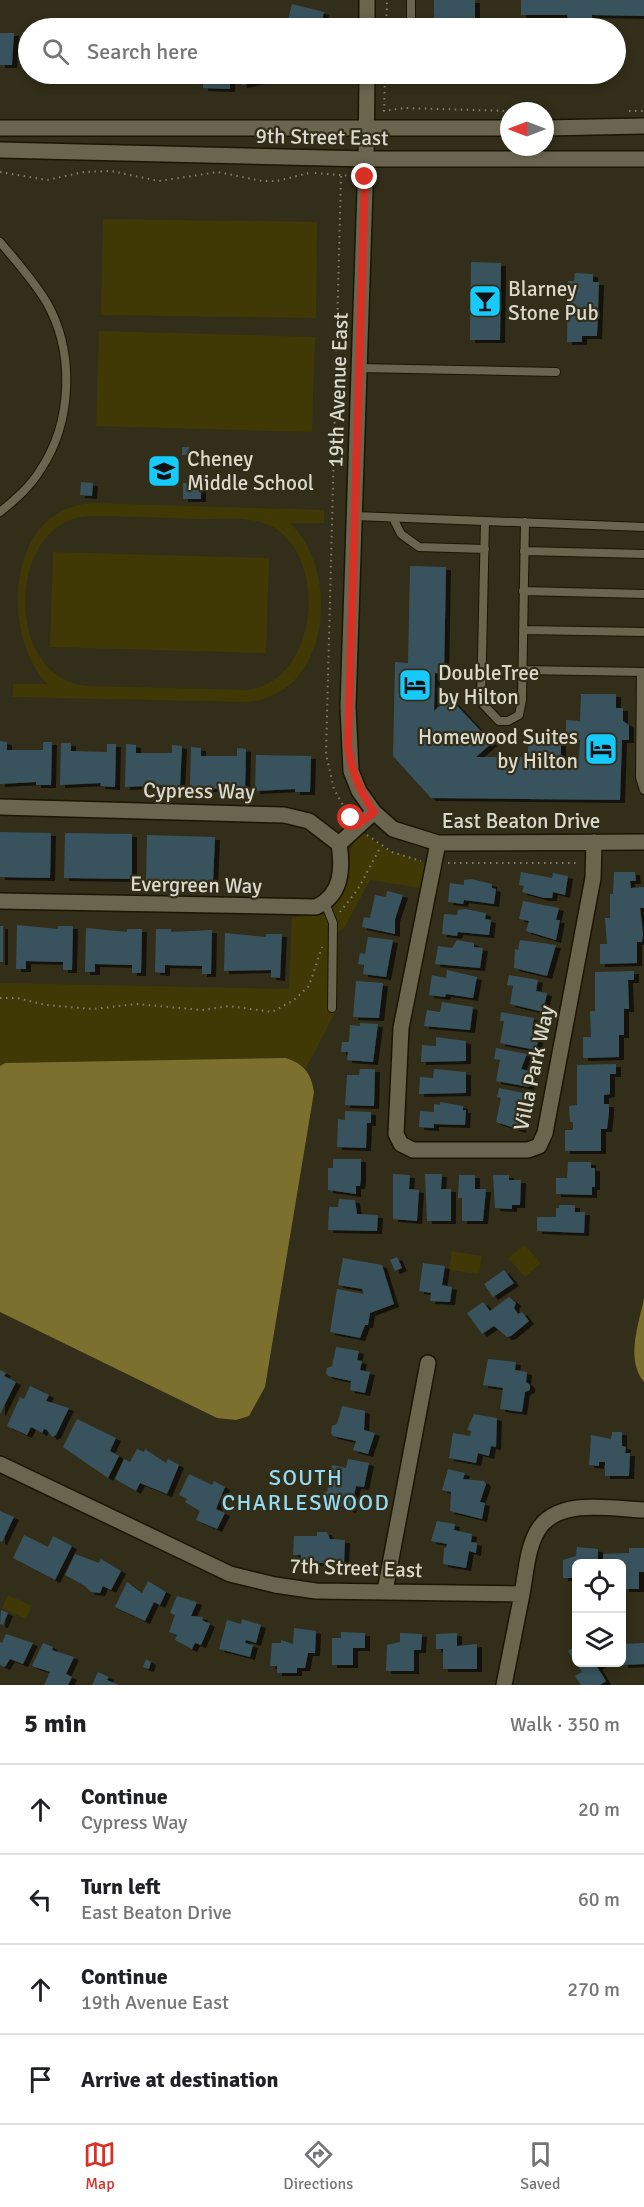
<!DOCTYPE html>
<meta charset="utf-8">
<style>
:root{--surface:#fff;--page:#f2f2f2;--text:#202124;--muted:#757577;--line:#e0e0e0;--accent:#d93025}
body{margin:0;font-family:Signika,sans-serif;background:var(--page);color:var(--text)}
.controls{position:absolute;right:18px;bottom:18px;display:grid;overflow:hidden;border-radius:9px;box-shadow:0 3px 9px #0003}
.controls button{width:54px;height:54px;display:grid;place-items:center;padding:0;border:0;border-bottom:2px solid var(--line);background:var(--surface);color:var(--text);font:30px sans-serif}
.compass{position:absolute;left:500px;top:102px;width:54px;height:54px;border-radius:50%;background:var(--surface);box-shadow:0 3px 9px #0003;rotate:270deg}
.stop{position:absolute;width:18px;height:18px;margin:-14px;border:4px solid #d93025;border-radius:50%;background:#fff}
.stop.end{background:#d93025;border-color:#fff;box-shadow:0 2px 6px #0008}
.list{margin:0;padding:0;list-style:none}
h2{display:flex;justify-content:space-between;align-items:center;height:78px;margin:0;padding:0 24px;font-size:26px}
h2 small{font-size:20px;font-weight:400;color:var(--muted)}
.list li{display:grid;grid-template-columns:39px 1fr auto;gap:18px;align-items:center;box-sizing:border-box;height:90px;padding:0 24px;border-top:2px solid var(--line)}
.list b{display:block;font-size:22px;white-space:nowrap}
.list p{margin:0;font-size:20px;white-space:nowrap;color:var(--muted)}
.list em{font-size:20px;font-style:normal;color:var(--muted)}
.icon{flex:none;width:33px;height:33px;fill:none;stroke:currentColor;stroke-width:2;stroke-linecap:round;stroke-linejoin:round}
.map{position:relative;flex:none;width:644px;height:1685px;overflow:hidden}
.search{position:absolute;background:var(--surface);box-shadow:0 3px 9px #0003;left:18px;right:18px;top:18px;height:66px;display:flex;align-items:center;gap:15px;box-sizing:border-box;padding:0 21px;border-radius:33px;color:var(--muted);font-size:22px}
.sheet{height:438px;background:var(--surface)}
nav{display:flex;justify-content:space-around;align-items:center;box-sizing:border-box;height:84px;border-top:2px solid var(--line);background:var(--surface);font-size:16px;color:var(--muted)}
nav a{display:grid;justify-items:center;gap:3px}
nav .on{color:var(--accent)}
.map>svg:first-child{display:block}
</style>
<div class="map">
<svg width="644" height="1685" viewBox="0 0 644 1685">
<defs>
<filter id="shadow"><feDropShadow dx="5" dy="3" stdDeviation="0" flood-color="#0009"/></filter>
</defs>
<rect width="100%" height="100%" fill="#322e19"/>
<path fill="#403906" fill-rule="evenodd" d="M103,219L317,222L316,318L101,315Z
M99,331L315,337L312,432L96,426Z
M92,503L324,510V523H290C341,571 331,696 247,702L13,697V684H47C0,634 6,508 92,503ZM87,516C125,516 163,518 201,519C223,519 249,516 269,525C330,554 319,682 247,690L87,686C4,679 5,524 87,516Z
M53,552L269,558L266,653L50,647Z
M362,832L384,848L425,863L420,888L370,880L344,928L338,932L337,1009L306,1068L286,1058L5,1063L0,1066V983L289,989L292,917C320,917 346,905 349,874C351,856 348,846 362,832Z
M524,1245L541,1263L525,1277L508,1258Z
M452,1251L482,1256L479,1274L449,1270Z
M8,1595L32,1606L26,1619L2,1608Z"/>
<path fill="#7b702e" d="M286,1058C304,1064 311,1073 314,1092L265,1387L249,1416L236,1420L217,1418L0,1312V1066L5,1063Z
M644,1298V1382C625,1359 639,1324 644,1298Z"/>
<path fill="#39535d" filter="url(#shadow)" d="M434,0H475V28H434Z
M521,0H644V16L592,15V26L570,25L567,15H521Z
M292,4L324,12L320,28H300L299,22L288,20Z
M0,33H14L12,65H0Z
M22,43L28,44V60H22Z
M203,74H230V89L203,88Z
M241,74H264L265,80L242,85Z
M471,262L501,263L500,340H470Z
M575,273L593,274V282H599L597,336H582V342H567L568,281H574Z
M182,447H189L188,455H182Z
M81,482L93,483L92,496L80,495Z
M183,483H201V499H183Z
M410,566L446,567L444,674L435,673L434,711L449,697L492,743L476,757H528V737H561V757L579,758L580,740L566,739V720L580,721L581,694H616V708H623V721L629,725V740H622L620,800L431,798L393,756L395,662L408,663Z
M0,741L7,742V750H43V742H52L51,785H36V782L0,784Z
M61,743H71V751L107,752V744H116L115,787L100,786L101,783L60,785Z
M126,744L136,745V753H172V745L182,746L180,788H165V785L125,787Z
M191,747L201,748V756H237V748L246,749L245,791H230V788L190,790Z
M256,755L311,756L310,792H295V789L255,791Z
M0,832L51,833L50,878L0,877Z
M65,833L132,834V879L64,878Z
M147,835L215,837L213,882L146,880Z
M521,872L552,878L553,873L568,876L565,895L553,892L552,898H544L522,892L524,886L519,885Z
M614,872H635L636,881H630L631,888L644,887V908H640L643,934L642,942H637V963L600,964V944H607L605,918H610V894H613Z
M471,879L492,884V888L496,889L494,904L464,900L463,904L448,902L450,883L464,885V880Z
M387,891L403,895L395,919V934L362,927L364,917L370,918L375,895L386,897Z
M523,901L559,908L556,920H560L556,940L526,931L529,921L519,919Z
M465,909L486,913L485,919L491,920L489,935L458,932L457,936L442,934L444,914L457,915L458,910Z
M17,925L58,929V926H73L72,970H63V962L26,961V969H16Z
M0,926H3V962H0Z
M86,928L127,932V929H142L141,973H132V965L95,964V972H85Z
M156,929H171V932L212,930L211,974H202V966L165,965V973L155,972Z
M225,933L266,937V934H282L280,978L271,977V970L224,971Z
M368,937L393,940L386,977L363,974L364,965L358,964L360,953L365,954Z
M457,940L474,943V947L483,948L480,968L435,964L438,946L452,948Z
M520,940L556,945L547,976L514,968L515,949L518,950Z
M447,970L477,977L473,998L446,994L445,997L429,995L432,975L446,978Z
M634,971V980H628L629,1009H624V1035H619V1057L583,1058V1037H591L590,1011H595V972Z
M509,975L538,980L536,991L547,993L543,1012L510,1004L513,986L507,985Z
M356,981L383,983L379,1018L353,1017Z
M442,1002L473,1007L470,1030L424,1026L427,1010L440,1012Z
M501,1012L534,1018L532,1029L540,1031L536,1050L500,1043L504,1021H500Z
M360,1023L378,1024L373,1062L347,1060L348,1052H341L342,1042H349L350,1025L360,1026Z
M436,1037L466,1041V1061L421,1062L422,1045L436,1046Z
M496,1048L527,1054L521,1069L532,1072L529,1087L496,1081L500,1060L494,1059Z
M616,1064V1074H610V1094L604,1095V1104H609V1112L607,1129H601V1151H565V1130H573V1122H570L569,1106L577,1105V1065Z
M360,1069H375L374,1106L345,1105L347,1075H359Z
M434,1069L466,1072V1093L419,1094L420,1077L433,1078Z
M499,1088L528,1094L521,1130L496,1122L501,1098L497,1097Z
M440,1102L463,1106V1110H466L465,1125L434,1124V1128L419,1127L420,1111L434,1112V1104L440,1105Z
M345,1111L371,1112V1123H367L366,1148L337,1147L338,1119L345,1120Z
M333,1159H361V1178L360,1186H356V1194L328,1190V1168H333Z
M568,1162H591V1168H595V1187H592V1195L556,1194V1178H567Z
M393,1174L410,1175L409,1189L419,1190L417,1221L393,1219Z
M425,1174H442L441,1189H451V1221H427Z
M459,1175H475V1189H486L483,1221H462V1198H458Z
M493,1175H509V1180H521L520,1205H512V1209L495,1208Z
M339,1199L355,1200L357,1214L378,1215L377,1231L328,1230L329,1207H338Z
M559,1205H575V1212H585L584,1233L537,1231V1217H556V1208H559Z
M397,1257L402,1268L395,1271L390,1260Z
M343,1258L382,1265L394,1304L370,1313L368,1325H365L360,1338L330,1332L337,1289L364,1294L362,1289L338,1285Z
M423,1263L445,1266L442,1285L452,1287L450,1302L430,1301L431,1293L419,1291Z
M504,1270L514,1283L493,1297L484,1284Z
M509,1297L516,1303L514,1308L518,1314L522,1312L529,1321L511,1336L507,1337L494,1326L482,1334L467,1313L483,1302L490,1311Z
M336,1347L359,1351L357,1360L362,1361L360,1370L370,1372L365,1393L350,1390L351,1381L328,1376L326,1373L327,1368L332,1366Z
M488,1359L516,1362L515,1370L527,1372L526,1382L530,1385V1390L525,1392L522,1412L500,1409L503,1388L483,1385Z
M0,1370L6,1373L4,1376L16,1382L0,1414Z
M30,1386L49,1395L46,1401L69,1408L56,1435L52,1437L47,1430L44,1429L42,1433L31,1427L27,1435L7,1426L20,1397L24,1399Z
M342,1406L365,1411L364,1430L375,1433L368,1454L353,1450L356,1441L333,1436L331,1433L332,1426L337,1424Z
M474,1414L497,1418L496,1447L491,1446L489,1456L478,1453L476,1463L449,1458L453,1433L470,1436L471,1431L467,1430Z
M77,1419L116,1438L110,1451L119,1456L108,1478L63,1447Z
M612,1432H622V1446L626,1447L625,1453H630L629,1476H605V1462H599V1466L589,1465L591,1435L611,1439Z
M137,1449L144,1452L145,1449L166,1463L168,1459L179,1465L167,1494L140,1483L136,1491L115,1479L124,1459L130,1462Z
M348,1459L369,1463L364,1487L356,1486L351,1510L322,1500L324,1492H327L332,1465L346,1468Z
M448,1469L465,1473L463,1479L484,1481L486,1484L480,1502L485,1503L482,1519L450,1511L451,1492L442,1490Z
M189,1474L212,1485L214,1481L225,1487L216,1509L225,1513L217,1529L196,1520L200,1511L185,1502L187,1499L179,1495Z
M0,1511L14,1517L2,1542L0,1541Z
M437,1521L455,1524L454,1530L472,1534L471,1542L477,1543L476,1553L469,1551L466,1568L443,1564L444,1548H446L447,1544L431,1541Z
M317,1532H327L330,1539L345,1540L344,1564L300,1562L301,1555H293L294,1536H317Z
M24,1535L48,1547L53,1536L72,1546L55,1580L13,1558Z
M577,1547L598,1549V1563H576V1578H563V1560L576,1556Z
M629,1548H644V1572H639V1589H624L621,1563H603V1554L629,1553Z
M75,1554L99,1563L101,1559L121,1571L111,1590L103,1586L100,1593L91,1592L85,1586L65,1575Z
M148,1581L166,1592L160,1605L154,1602L145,1621L115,1607L127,1582L142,1593Z
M177,1596L197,1602L191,1616L203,1617L202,1620L210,1624L201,1645L195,1643L192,1649L175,1640L177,1635L169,1632L175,1615L170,1613Z
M1,1610L8,1613L3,1625L0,1624Z
M242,1619L261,1625L256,1643L246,1640L245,1643L253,1645L250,1657L219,1649L227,1620L241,1624Z
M294,1628L316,1631L315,1653H308L305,1668H297V1673H277V1666H270L272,1643H281V1640L293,1644Z
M341,1632L365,1633V1648H353V1665H332V1638H341Z
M400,1633L422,1634L421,1650H414V1671H386L387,1645L400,1642Z
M457,1633V1646L477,1644V1669H443V1649H436V1634Z
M6,1634L33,1643L23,1664L10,1659L5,1667L0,1665V1642L2,1643Z
M43,1643L53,1647L52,1650L74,1657L66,1674L72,1677L68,1685H44L50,1672L32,1666Z
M644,1643V1664L623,1665L622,1644Z
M576,1646V1662H605L597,1667L606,1681L600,1685H581L575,1676L582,1672L568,1651Z
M146,1659L151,1662L149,1669L143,1667Z
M98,1672L109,1677L107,1680L119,1685H92Z"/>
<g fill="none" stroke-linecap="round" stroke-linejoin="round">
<g stroke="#1a1603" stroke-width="10">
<path id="service" d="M411,0V28
M0,242C16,261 34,281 47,303C75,353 72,422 41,469C30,487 16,499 0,512
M359,368L556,372
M355,516L644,527
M393,518L401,534L419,547L485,549
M485,521L481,702L499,721H508L519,715L522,700L525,522
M524,551L644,554
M523,591L644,594
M523,630L644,632
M522,670L644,672
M641,672L640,777L644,790
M325,903L333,923L332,1008"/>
</g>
<g stroke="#1a1603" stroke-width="18">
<path id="minor" d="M366,159L348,707L351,771L359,791L374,812L393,829L438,843L644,842
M0,807L284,815L309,821L339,844L374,812
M438,843L401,1028L396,1134L401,1144L413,1150H528L539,1146L545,1133L593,878L594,842
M0,901L316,907C342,895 343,869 339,844
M0,1464L230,1574L275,1585L316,1591L522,1594C526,1573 527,1548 538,1530C558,1497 612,1509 644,1510
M385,1591L428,1363
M504,1685L522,1594"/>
</g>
<g stroke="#1a1603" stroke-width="18">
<path id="tertiary" d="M367,28V0
M366,159L367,74"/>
</g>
<g stroke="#1a1603" stroke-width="18">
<path id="secondary" d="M0,128H509
M545,128L644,126
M0,150L366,159H644"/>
</g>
<path stroke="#817e6d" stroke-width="2" stroke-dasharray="1.5 4.5" stroke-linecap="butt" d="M386,28L387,0
M385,74L384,111L404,108L511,111
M629,111H644
M0,172L47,180L84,172L111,171L159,181L218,172L262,181H277L309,173
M315,173L351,176
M341,176L326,754L334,789L349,816
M367,835L392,852L421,861
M448,863H580
M340,912L358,889L381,846
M0,998H17L46,1005L93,1009L136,1004L203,1010L229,1006L272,1012L294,1000L309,986L322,947"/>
<use href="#service" stroke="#69654e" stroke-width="8"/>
<use href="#minor" stroke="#69654e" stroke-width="15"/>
<use href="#tertiary" stroke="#69654e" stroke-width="15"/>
<use href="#secondary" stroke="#69654e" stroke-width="15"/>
</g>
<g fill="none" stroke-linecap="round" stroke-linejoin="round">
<path stroke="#d93025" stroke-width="8" d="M351,818L357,825L374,812C359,790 352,772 348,746L365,177"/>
</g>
<defs>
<g id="bar-square" transform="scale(1.725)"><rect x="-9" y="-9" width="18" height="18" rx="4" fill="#16cafb" stroke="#322e19"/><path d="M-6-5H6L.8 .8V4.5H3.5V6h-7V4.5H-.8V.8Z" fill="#111"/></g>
<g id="school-square" transform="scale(1.725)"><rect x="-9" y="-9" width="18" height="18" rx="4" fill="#16cafb" stroke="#322e19"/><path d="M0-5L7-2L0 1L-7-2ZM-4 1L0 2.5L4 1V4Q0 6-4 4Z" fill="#111"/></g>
<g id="hotel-square" transform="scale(1.725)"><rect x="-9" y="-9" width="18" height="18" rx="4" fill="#16cafb" stroke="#322e19"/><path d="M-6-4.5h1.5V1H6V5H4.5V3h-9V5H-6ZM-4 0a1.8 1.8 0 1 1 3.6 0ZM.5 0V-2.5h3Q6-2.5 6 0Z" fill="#111"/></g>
</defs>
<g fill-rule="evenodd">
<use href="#bar-square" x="485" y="301"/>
<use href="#school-square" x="164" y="471"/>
<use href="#hotel-square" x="415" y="685"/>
<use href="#hotel-square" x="601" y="749"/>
</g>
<g text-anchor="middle" stroke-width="4.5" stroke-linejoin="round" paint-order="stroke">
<g font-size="21" fill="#dbd9cc" stroke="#322e19">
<text transform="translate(322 137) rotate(1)" y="7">9th Street East</text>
<text transform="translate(338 390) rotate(-88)" y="7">19th Avenue East</text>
<text transform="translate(199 791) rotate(1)" y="7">Cypress Way</text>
<text x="521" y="828">East Beaton Drive</text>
<text transform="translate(196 885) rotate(1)" y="7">Evergreen Way</text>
<text transform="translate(534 1068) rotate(-78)" y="7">Villa Park Way</text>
<text transform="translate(356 1568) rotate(2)" y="7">7th Street East</text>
</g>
<g font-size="21" fill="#dbd9cc" stroke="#322e19" text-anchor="start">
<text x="508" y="296">Blarney<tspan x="508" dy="24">Stone Pub</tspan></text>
<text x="187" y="466">Cheney<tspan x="187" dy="24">Middle School</tspan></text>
<text x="438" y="680">DoubleTree<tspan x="438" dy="24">by Hilton</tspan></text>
<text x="578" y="744" text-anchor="end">Homewood Suites<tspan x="578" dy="24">by Hilton</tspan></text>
</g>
<g font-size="22" letter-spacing="1.5" fill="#94dbf6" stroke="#322e19">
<text x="306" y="1485">SOUTH<tspan x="306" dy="25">CHARLESWOOD</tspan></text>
</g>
</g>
</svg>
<div class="controls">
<button><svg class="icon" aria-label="locate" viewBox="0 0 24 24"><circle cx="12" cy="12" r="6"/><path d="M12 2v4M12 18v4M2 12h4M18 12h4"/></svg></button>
<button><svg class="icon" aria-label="layers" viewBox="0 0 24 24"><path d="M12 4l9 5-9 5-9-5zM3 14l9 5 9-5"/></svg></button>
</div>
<svg class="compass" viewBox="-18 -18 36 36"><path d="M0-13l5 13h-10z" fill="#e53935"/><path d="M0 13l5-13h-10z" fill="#757577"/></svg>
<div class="stop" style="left:351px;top:818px"></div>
<div class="stop end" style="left:365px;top:177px"></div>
<div class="search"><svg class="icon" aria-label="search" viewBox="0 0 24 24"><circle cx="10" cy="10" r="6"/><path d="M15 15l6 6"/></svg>Search here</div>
</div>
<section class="sheet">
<h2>5 min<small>Walk · 350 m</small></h2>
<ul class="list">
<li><svg class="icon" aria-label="ahead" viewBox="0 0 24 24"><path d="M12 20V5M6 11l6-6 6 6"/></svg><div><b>Continue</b><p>Cypress Way</p></div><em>20 m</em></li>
<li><svg class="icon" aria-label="left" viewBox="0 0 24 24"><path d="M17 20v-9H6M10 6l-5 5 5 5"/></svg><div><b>Turn left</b><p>East Beaton Drive</p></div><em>60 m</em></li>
<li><svg class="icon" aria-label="ahead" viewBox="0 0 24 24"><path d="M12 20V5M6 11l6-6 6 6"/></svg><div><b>Continue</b><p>19th Avenue East</p></div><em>270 m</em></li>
<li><svg class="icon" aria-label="arrive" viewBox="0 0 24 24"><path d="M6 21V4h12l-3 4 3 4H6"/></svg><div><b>Arrive at destination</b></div></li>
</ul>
</section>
<nav>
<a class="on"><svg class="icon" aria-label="map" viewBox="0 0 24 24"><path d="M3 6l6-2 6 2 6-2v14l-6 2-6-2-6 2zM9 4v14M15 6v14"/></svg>Map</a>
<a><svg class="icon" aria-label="directions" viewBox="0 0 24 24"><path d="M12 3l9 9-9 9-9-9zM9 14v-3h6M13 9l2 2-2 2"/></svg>Directions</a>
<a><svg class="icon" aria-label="saved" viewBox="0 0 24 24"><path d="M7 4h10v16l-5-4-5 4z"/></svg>Saved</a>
</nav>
